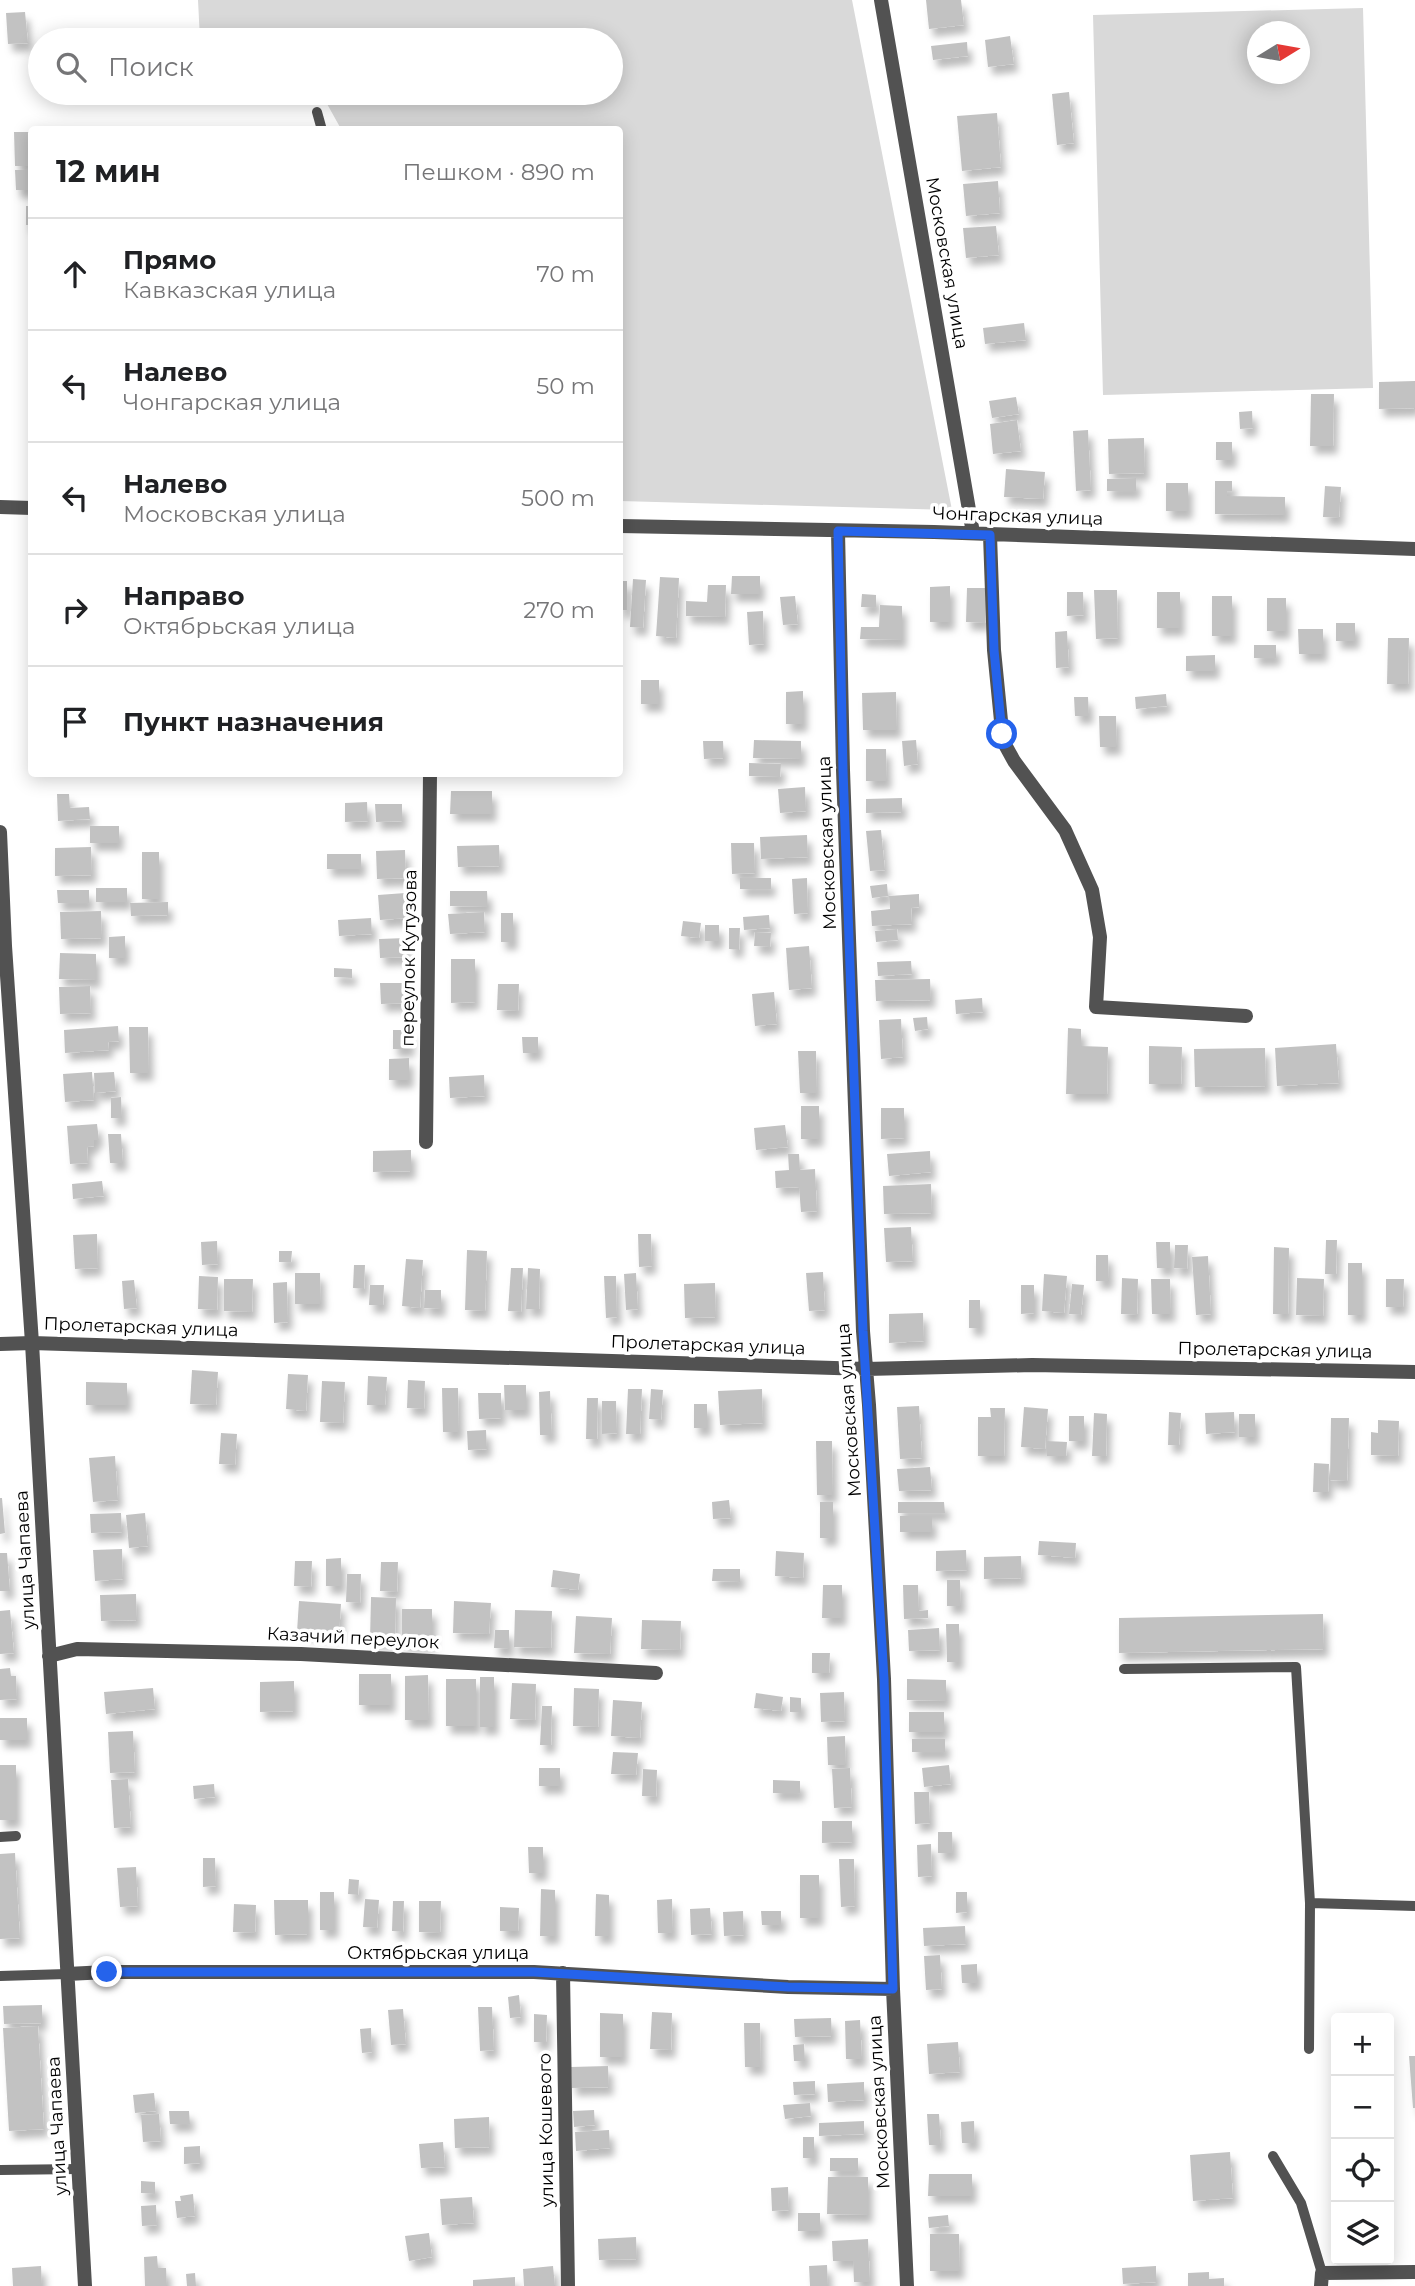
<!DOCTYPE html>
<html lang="ru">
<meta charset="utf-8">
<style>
:root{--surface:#fff;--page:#f6f6f6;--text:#202124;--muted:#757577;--line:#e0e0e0}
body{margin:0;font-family:Montserrat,sans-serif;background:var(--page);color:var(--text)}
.controls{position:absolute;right:21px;bottom:21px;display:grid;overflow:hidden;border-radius:7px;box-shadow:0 4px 18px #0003}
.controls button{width:63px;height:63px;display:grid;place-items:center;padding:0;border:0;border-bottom:2px solid var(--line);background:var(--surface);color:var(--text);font:35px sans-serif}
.compass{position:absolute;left:1247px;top:21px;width:63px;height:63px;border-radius:50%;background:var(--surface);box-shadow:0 4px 18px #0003;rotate:79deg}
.stop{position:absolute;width:21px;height:21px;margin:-16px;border:5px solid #2563eb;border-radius:50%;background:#fff}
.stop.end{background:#2563eb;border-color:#fff;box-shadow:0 2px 7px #0008}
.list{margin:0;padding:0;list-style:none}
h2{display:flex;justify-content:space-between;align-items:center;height:91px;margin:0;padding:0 28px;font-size:30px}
h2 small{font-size:23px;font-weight:400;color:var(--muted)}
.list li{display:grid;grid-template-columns:46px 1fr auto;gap:21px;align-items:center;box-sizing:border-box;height:112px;padding:0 28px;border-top:2px solid var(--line)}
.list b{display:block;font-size:26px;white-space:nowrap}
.list p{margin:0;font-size:23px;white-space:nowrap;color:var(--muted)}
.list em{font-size:23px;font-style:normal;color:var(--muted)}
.icon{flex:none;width:38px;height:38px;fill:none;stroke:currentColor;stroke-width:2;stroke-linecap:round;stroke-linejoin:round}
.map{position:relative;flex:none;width:1415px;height:2286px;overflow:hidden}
.search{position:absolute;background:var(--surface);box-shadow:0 4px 18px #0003;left:28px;top:28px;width:595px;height:77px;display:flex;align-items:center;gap:18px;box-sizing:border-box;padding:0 24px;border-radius:38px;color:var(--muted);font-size:26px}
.panel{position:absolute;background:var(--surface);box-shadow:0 4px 18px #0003;left:28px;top:126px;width:595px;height:651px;border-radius:7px}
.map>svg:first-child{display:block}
</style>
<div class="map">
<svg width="1415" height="2286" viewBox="0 0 1415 2286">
<defs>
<filter id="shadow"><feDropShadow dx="4.5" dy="8" stdDeviation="3.5" flood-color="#0004"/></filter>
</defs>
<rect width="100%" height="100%" fill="#fff"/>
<path fill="#d9d9d9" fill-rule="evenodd" d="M198,0H852L952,510L620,501V130L341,129L321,93H611V40H200Z
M1363,8L1373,388L1103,395L1093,15ZM1258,32H1300V74H1258Z"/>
<path fill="#c2c2c2" filter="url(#shadow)" d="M926,0H961L964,25L929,29Z
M25,12L28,43L8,44L6,13Z
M1010,36L1014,64L988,67L985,40Z
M967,42L968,56L933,60L931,46Z
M1069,92L1074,143L1057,145L1052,94Z
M997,113L1001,167L962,171L957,116Z
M14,132H32V166H15Z
M15,170H32V190H16Z
M998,181L1000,213L966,216L963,184Z
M26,206H32V225H26Z
M996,226L999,255L966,258L963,228Z
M1024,323L1026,340L985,344L983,328Z
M1415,381V408L1379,409V382Z
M1311,394H1334L1333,446H1310Z
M1016,397L1019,414L992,418L989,401Z
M1252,411L1253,428L1240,429L1239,412Z
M1017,420L1021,451L993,454L990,424Z
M1088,430L1091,490L1076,491L1073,431Z
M1144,438L1145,473L1109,474L1108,439Z
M1216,442H1232V460H1216Z
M1006,469L1045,472L1043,499L1004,497Z
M1136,478V491H1107V479Z
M1215,481H1232V491H1227V496L1285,497V515L1215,514Z
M1166,483H1188V511H1166Z
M1325,486L1341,487L1339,518L1323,517Z
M732,576H760V594H731Z
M660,577L679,578L676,638L656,636Z
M633,579L646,580L643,628L630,627Z
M620,581H627V610H620Z
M708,585H726L725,617L686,616V601L707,602Z
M950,586V622H930V587Z
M967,588H986L985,623L966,622Z
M1094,590H1117L1118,638L1096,639Z
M1067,592H1083L1084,615L1067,616Z
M1157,592H1180V628H1157Z
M862,594L876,595V607H861Z
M795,596L798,624L783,625L780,597Z
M1212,596H1232V636H1212Z
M1267,598H1286V631H1267Z
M880,605L902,606V640L860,639L861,627H879Z
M763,611L764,644L749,645L747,612Z
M1336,623H1355V641H1336Z
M1298,629H1323V654H1299Z
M1067,631L1069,667L1056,668L1055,632Z
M1388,638H1409L1408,684H1387Z
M1254,645H1276V658H1254Z
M1215,655V671H1186V656Z
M641,680H659V704H641Z
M803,691V724H786V692Z
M896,692L897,730H863L862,693Z
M1166,694L1167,706L1136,709L1135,697Z
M1074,697H1088L1089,716H1075Z
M1099,716H1116L1117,747H1100Z
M754,740L801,741V759L753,758Z
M916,740L918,764L904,766L902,741Z
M703,741H723L724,758L704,759Z
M866,749H886L887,781H866Z
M749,763L781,764L780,777L749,776Z
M805,787L806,811L780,813L778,789Z
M451,791H492V814H450Z
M57,794H69L70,808L89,807L90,819L58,821Z
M902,798V812L866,813V799Z
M367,802L368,821L345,822V803Z
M375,804H402V821L376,822Z
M90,826H119V843H90Z
M881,830L885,870L870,871L866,831Z
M807,835L808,857L761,859L760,837Z
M731,843H754L755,873L732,874Z
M499,845L500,866L458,867L457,846Z
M91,847L92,875L55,876V848Z
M405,850L406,878L377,879L376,851Z
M142,852H159V899H142Z
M327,854H361V869H327Z
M740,878H771V889H740Z
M807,878L808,913L794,914L792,879Z
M887,884L888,896L872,898L870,886Z
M96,888H127V902H96Z
M57,890H89V903H58Z
M450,891H487L488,907L450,906Z
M405,893L407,918L380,920L378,895Z
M919,894V907L911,908L912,924L872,926L871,911L890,909L889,896Z
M168,902V915L131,916L130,903Z
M101,911L102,938L61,939L60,912Z
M484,912L485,932L450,934L448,914Z
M501,913H513V942H501Z
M769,915L770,928L744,930L743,917Z
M371,918L372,934L339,936L338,920Z
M683,921L701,923L699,938L681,936Z
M705,925H719V941H705Z
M729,928H740L739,950L729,949Z
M897,929L898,940L876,942L875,931Z
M755,932L771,933L770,947L754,946Z
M125,936V958H109V937Z
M406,938L407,957L380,958L379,939Z
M809,946L812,988L789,990L786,948Z
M60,953L96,954V980L59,979Z
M451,959H475V1002L451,1003Z
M911,961L912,974L878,976L877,962Z
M334,968L352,969V978L334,977Z
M930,979L931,1000L876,1001L875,980Z
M380,983H408V1003L381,1004Z
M498,984H519L518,1011L497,1010Z
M90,986L91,1013L60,1014L59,987Z
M774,992L777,1024L755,1026L752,994Z
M982,998L983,1012L956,1014L955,1000Z
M927,1017L928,1029L915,1031L913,1018Z
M901,1019L903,1057L881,1059L879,1020Z
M118,1026L119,1041L108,1042L109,1050L65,1053L64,1030Z
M129,1027H148L149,1073H130Z
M1068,1028L1081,1029V1046L1108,1047L1107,1094H1066Z
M393,1030H410V1049H393Z
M522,1037H538V1053H523Z
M1336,1044L1339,1083L1277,1086L1275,1048Z
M1149,1046L1182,1047L1181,1084H1149Z
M1265,1048L1266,1086L1195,1087L1194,1049Z
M798,1051H816L817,1093H800Z
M409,1058V1080H389V1059Z
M92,1072L94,1100L65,1102L63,1074Z
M114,1072L116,1091L95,1093L94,1073Z
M484,1075L485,1096L450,1098L449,1077Z
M121,1097L122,1118H111V1098Z
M801,1106H819V1139H801Z
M881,1108H904V1138L881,1139Z
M97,1124L99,1140H94V1146L87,1147L88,1163L70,1164L67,1126Z
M785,1125L788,1147L756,1150L754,1128Z
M108,1134H121L123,1163H110Z
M411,1150V1171L373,1172V1151Z
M930,1151L931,1172L889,1176L887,1154Z
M788,1154H799L800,1170L815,1169L817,1211L801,1212L799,1187L776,1188L775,1171L789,1170Z
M102,1181L104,1196L73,1199L72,1184Z
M931,1184L932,1213L884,1214L883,1186Z
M911,1227L913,1261L886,1262L884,1228Z
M97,1234L98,1268L75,1269L73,1235Z
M638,1234H651L652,1266L639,1267Z
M1326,1240H1337L1336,1274H1325Z
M217,1241L218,1264L202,1265L201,1242Z
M1156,1242H1170V1268H1157Z
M1175,1245H1188L1187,1269L1174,1268Z
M1274,1247L1289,1248L1288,1314H1273Z
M467,1250L487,1251L485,1311L465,1310Z
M279,1251H292L291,1262H279Z
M1096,1255H1108L1109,1281H1096Z
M1208,1256L1211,1314L1196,1315L1192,1257Z
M406,1259L423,1260L420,1308L402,1306Z
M1348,1263H1362V1315H1348Z
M354,1265H365L364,1289L353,1288Z
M511,1268H523L521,1312L508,1311Z
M528,1268L540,1269L539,1309H526Z
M823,1272L825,1310L809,1311L806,1273Z
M295,1273H320L321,1304H295Z
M636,1273L638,1309L626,1310L624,1274Z
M1044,1274L1067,1276L1064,1313L1042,1311Z
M199,1276L218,1277L217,1310L198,1309Z
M604,1276H616L617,1317L606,1318Z
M1122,1278L1138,1279L1137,1315L1121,1314Z
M1297,1278L1324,1279L1323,1316L1296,1315Z
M224,1279H253L252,1312L224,1311Z
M1151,1279H1170L1171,1314H1152Z
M1386,1279H1404L1403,1307H1386Z
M134,1280L137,1308L124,1309L122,1281Z
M287,1282L288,1322L274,1323L273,1283Z
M715,1283L716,1317L685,1318L684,1284Z
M1072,1284L1084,1285L1081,1315L1069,1314Z
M370,1285H384L383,1305H369Z
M1021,1285H1034V1313L1021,1314Z
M425,1290H441V1309L424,1308Z
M969,1300H980V1328H969Z
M923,1313L924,1341L889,1343V1314Z
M192,1370L218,1372L216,1405L190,1404Z
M288,1374L308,1375L306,1411L286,1409Z
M368,1376L387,1377L385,1405H367Z
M408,1380L425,1381L424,1409L407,1408Z
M322,1381L345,1382L343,1423L320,1422Z
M86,1382L127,1383V1405H86Z
M504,1385H526V1410H505Z
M442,1388H458L459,1432H443Z
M628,1389H642L640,1434H626Z
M651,1389L663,1390L661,1420L649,1419Z
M762,1389L763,1423L720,1425L718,1391Z
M550,1391L552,1435H540L539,1392Z
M478,1393H501V1418L479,1419Z
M587,1398H598L597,1439H586Z
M602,1401H616L617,1433L602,1434Z
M694,1404H707V1428H694Z
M919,1406L922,1458L900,1459L897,1407Z
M1024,1407L1048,1409L1045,1449L1021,1447Z
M990,1408H1005L1004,1456H978V1417H991Z
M1169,1412L1181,1413L1179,1445H1168Z
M1234,1412L1235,1432L1206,1434L1205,1413Z
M1094,1413L1107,1414L1106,1456H1092Z
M1239,1414H1255V1437H1239Z
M1069,1416H1084V1441H1069Z
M1331,1418H1349L1347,1481L1330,1480Z
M1378,1420L1399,1421L1398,1456L1371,1455V1432L1378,1433Z
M486,1430L487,1449L468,1450L467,1431Z
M221,1433L237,1434L235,1465L219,1464Z
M816,1441H832L833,1495H817Z
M1047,1441L1067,1442L1066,1456H1047Z
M115,1456L118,1500L93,1502L89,1458Z
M1314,1463L1329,1464L1328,1492H1313Z
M930,1467L932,1490L899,1491L897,1469Z
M0,1498H2L5,1533L0,1534Z
M729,1500L731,1518L713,1519L712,1502Z
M820,1502H833V1538H820Z
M898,1502H944L945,1513H898Z
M121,1513L122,1532L91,1533L90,1514Z
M145,1513L148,1546L129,1548L126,1515Z
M900,1516H932V1532H900Z
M1039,1541L1076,1543L1075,1558L1038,1555Z
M122,1549L123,1579L95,1581L93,1550Z
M966,1550L967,1570L936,1571V1551Z
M776,1551L804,1553L803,1578L775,1576Z
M0,1553H7L10,1591H0Z
M1021,1556L1022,1578L984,1579V1557Z
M341,1558V1586H326V1559Z
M295,1561H312L311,1587L294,1586Z
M381,1562H398L397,1592L380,1591Z
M713,1569H740V1582L712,1581Z
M553,1570L580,1574L578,1590L551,1587Z
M347,1574H361L360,1603L346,1602Z
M947,1580H960L961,1606H947Z
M823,1585H842V1618H822Z
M903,1585H918L919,1611L928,1610V1618L904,1619Z
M136,1594L137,1620L101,1621L100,1595Z
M371,1597L396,1598L395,1642L370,1641Z
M299,1601L341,1604L339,1635L297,1632Z
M454,1601L491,1603L489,1634L453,1633Z
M402,1609H432V1644H402Z
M10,1610L14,1653L0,1654V1611Z
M515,1610L552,1611L551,1648L514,1647Z
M1323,1614L1324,1649L1119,1653V1618Z
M576,1616L612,1618L610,1654L574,1653Z
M642,1620L681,1621L680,1650L641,1649Z
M946,1624H959V1662H947Z
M939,1628L940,1650L909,1651L908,1630Z
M495,1630H509V1649L494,1648Z
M812,1653H830L829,1673H812Z
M10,1668L11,1676H16L17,1699L0,1700V1669Z
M359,1674H391V1705H359Z
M428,1675L429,1720H405V1676Z
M480,1677H494V1727H480Z
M446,1679H476V1726H446Z
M907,1679L946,1680V1701L907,1700Z
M294,1681V1711L260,1712V1682Z
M512,1683L536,1684L535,1720L510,1719Z
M153,1688L155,1709L106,1714L104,1692Z
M574,1688L599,1689L598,1727L573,1726Z
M844,1692L845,1721L821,1722L820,1693Z
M756,1693L783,1697L781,1711L754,1708Z
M790,1697L801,1698V1713L790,1712Z
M613,1700L642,1702L640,1738L611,1736Z
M542,1706H552L551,1745H540Z
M909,1712H944V1732H909Z
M0,1718H27V1740H0Z
M133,1731L135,1772L110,1773L108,1732Z
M845,1736L846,1765H828L827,1737Z
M912,1739H945V1752H912Z
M613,1752L638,1753L636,1775L611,1774Z
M0,1765H16V1820H0Z
M949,1765L951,1784L924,1787L922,1768Z
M539,1768H560V1786H539Z
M850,1768L852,1807L834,1808L832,1769Z
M643,1769L657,1770L656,1797L642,1796Z
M128,1779L131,1827L114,1828L111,1780Z
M773,1780L800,1781V1793H773Z
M214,1784L215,1797L194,1799L193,1786Z
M914,1792H929L930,1823L915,1824Z
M822,1821H852V1842L822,1843Z
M938,1832H952L953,1853H938Z
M931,1844L932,1876L918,1877L917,1845Z
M528,1847H543V1873H529Z
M15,1853L20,1938L0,1939V1854Z
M203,1858H215L216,1886L203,1887Z
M839,1859H854L855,1906L841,1907Z
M136,1867L138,1906L120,1907L117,1868Z
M800,1875H819V1918H800Z
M349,1879L359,1880L358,1895L348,1894Z
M541,1889L555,1890V1936H540Z
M320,1892H334V1930H320Z
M956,1892H967V1912L956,1913Z
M596,1894L609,1895V1936H595Z
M365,1899L379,1900L377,1928L363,1927Z
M672,1899L673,1933H658L657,1900Z
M274,1900H308V1934L275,1935Z
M393,1901H404L403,1932L392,1931Z
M419,1901H441L440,1933L419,1932Z
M234,1904L256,1905L255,1933L233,1932Z
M500,1907L519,1908L518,1931H500Z
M710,1908L712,1934L691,1935L690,1909Z
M743,1911L744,1935L724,1936L723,1912Z
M761,1911H781V1925H762Z
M965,1926L966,1944L924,1946L923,1928Z
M940,1955L942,1989L926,1990L924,1956Z
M977,1964V1983H962L961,1965Z
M519,1995L521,2017L510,2018L508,1997Z
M42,2005V2023L4,2024L3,2006Z
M478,2007H492L494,2050L480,2051Z
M403,2009L406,2044L391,2045L388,2010Z
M652,2012L672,2013L671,2050L650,2049Z
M600,2013L623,2014V2057H600Z
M534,2014L547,2015L546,2042H534Z
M831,2018L832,2036L795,2037L794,2019Z
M860,2020L862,2059H846L845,2021Z
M744,2023H760L761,2067H745Z
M38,2026L44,2129L9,2131L3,2028Z
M371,2028L372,2052L362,2053L360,2029Z
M958,2042L960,2072L929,2074L927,2044Z
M804,2044L805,2061H794L793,2045Z
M1409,2056H1415V2108H1413Z
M608,2066L609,2087L572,2088L571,2067Z
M815,2081V2094L794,2095L793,2082Z
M864,2082V2100L828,2102L827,2084Z
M154,2093L156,2111L135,2113L133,2095Z
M810,2103L811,2116L785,2119L783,2105Z
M594,2110L595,2125L574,2127L573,2111Z
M169,2111H189L190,2124H170Z
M159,2114L161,2141L143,2142L141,2115Z
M927,2114H939L941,2145H929Z
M489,2117L490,2147L455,2148L454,2119Z
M864,2121V2134L819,2136V2123Z
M974,2121L975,2143H962L961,2122Z
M609,2130L610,2148L576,2151L575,2132Z
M803,2137H814V2158H803Z
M443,2142L445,2167L421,2168L419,2144Z
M200,2146V2163L184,2164V2147Z
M1230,2152L1233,2198L1193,2201L1190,2155Z
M830,2158H858V2171H830Z
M929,2174H972V2196H928Z
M828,2177H868V2215L827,2214Z
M141,2181L155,2182V2194L141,2193Z
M788,2187L789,2210L772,2211L771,2188Z
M193,2194L195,2216L177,2218L175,2201H181L180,2196Z
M472,2197L474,2223L442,2225L440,2199Z
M156,2205L157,2225L142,2226L141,2206Z
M798,2213H820V2231H798Z
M948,2215L949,2226L929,2228L928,2217Z
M429,2233L432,2257L409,2261L405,2236Z
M930,2234H959L960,2271H930Z
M636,2237L637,2259L599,2260L598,2239Z
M868,2239L870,2282H854L853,2261H833L832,2241Z
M157,2256L158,2268H166L167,2286H145L144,2257Z
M827,2265L828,2286H810L809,2266Z
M41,2266L42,2286H13L12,2268Z
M553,2266L555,2286H524L523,2269Z
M1156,2266V2282L1123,2284L1122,2268Z
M1209,2272V2279L1224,2278V2286H1188V2273Z
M195,2273L196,2286H187L186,2274Z
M515,2277V2286H473V2280Z"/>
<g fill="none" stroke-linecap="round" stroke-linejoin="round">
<path stroke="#525252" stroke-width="10" d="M317,112L322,130
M1124,1669L1296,1667L1310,1903L1309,2049
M0,1837L16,1836
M1310,1903L1415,1906
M0,1976L67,1974
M1273,2156L1301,2203L1322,2273
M0,2170L78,2169"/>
<path stroke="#525252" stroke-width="14" d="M881,0L973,533
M0,507L32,508
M620,526L934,532L1415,549
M838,531L843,770L863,1331L869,1405L884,1679L893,1989L907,2286
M990,535L994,650L1003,741L1014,761L1065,830L1092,890L1100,937L1096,1007L1246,1016
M0,832L5,946L32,1343L85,2286
M426,1142L430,774
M0,1344L32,1343L866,1369L1032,1365L1415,1372
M49,1656L77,1649L301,1654L656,1673
M563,1973L568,2286
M67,1974L107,1972H534L788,1987L893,1989
M1321,2286L1322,2273L1415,2272"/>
</g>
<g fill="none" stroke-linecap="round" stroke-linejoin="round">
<path stroke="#2563eb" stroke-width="9" d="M107,1972H534L788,1987L893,1989L884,1679L863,1331L843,770L838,531L990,535L994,650L1002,734"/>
</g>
<g text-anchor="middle" stroke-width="7" stroke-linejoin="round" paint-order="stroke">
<g font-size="18" fill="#000" stroke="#fff">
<text transform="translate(947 263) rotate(80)" y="6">Московская улица</text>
<text transform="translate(1018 516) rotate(2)" y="6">Чонгарская улица</text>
<text transform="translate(827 843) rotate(-92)" y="6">Московская улица</text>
<text transform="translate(409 958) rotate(-89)" y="6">переулок Кутузова</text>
<text transform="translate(141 1327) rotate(2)" y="6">Пролетарская улица</text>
<text transform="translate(708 1345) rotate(2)" y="6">Пролетарская улица</text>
<text transform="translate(1275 1350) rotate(1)" y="6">Пролетарская улица</text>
<text transform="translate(849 1410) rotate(-94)" y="6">Московская улица</text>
<text transform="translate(25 1560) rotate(-93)" y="6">улица Чапаева</text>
<text transform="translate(353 1638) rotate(3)" y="6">Казачий переулок</text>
<text x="438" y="1959">Октябрьская улица</text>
<text transform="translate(879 2102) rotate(-93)" y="6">Московская улица</text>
<text transform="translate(57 2126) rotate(-93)" y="6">улица Чапаева</text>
<text transform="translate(546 2130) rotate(-91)" y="6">улица Кошевого</text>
</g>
</g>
</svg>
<div class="controls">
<button>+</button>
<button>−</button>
<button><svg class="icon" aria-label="locate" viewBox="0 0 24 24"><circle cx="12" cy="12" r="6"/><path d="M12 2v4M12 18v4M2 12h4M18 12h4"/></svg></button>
<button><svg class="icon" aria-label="layers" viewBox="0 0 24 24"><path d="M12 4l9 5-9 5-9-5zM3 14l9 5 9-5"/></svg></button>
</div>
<svg class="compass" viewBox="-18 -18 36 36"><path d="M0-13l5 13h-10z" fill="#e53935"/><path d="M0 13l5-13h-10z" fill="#757577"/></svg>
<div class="stop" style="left:1002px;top:734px"></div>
<div class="stop end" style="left:107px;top:1972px"></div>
<div class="search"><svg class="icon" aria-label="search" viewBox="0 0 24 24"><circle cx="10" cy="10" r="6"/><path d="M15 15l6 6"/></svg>Поиск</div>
<section class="panel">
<h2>12 мин<small>Пешком · 890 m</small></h2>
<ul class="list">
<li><svg class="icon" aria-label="ahead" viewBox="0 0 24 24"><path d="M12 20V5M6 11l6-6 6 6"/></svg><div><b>Прямо</b><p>Кавказская улица</p></div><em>70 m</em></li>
<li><svg class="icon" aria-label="left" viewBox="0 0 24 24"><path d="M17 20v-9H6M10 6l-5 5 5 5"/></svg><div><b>Налево</b><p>Чонгарская улица</p></div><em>50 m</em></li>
<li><svg class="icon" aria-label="left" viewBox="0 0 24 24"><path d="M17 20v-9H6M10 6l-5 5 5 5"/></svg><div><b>Налево</b><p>Московская улица</p></div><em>500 m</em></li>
<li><svg class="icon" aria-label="right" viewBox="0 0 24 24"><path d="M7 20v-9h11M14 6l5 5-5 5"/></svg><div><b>Направо</b><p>Октябрьская улица</p></div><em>270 m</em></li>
<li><svg class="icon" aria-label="arrive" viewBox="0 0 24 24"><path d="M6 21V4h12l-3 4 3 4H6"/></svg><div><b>Пункт назначения</b></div></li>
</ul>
</section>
</div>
